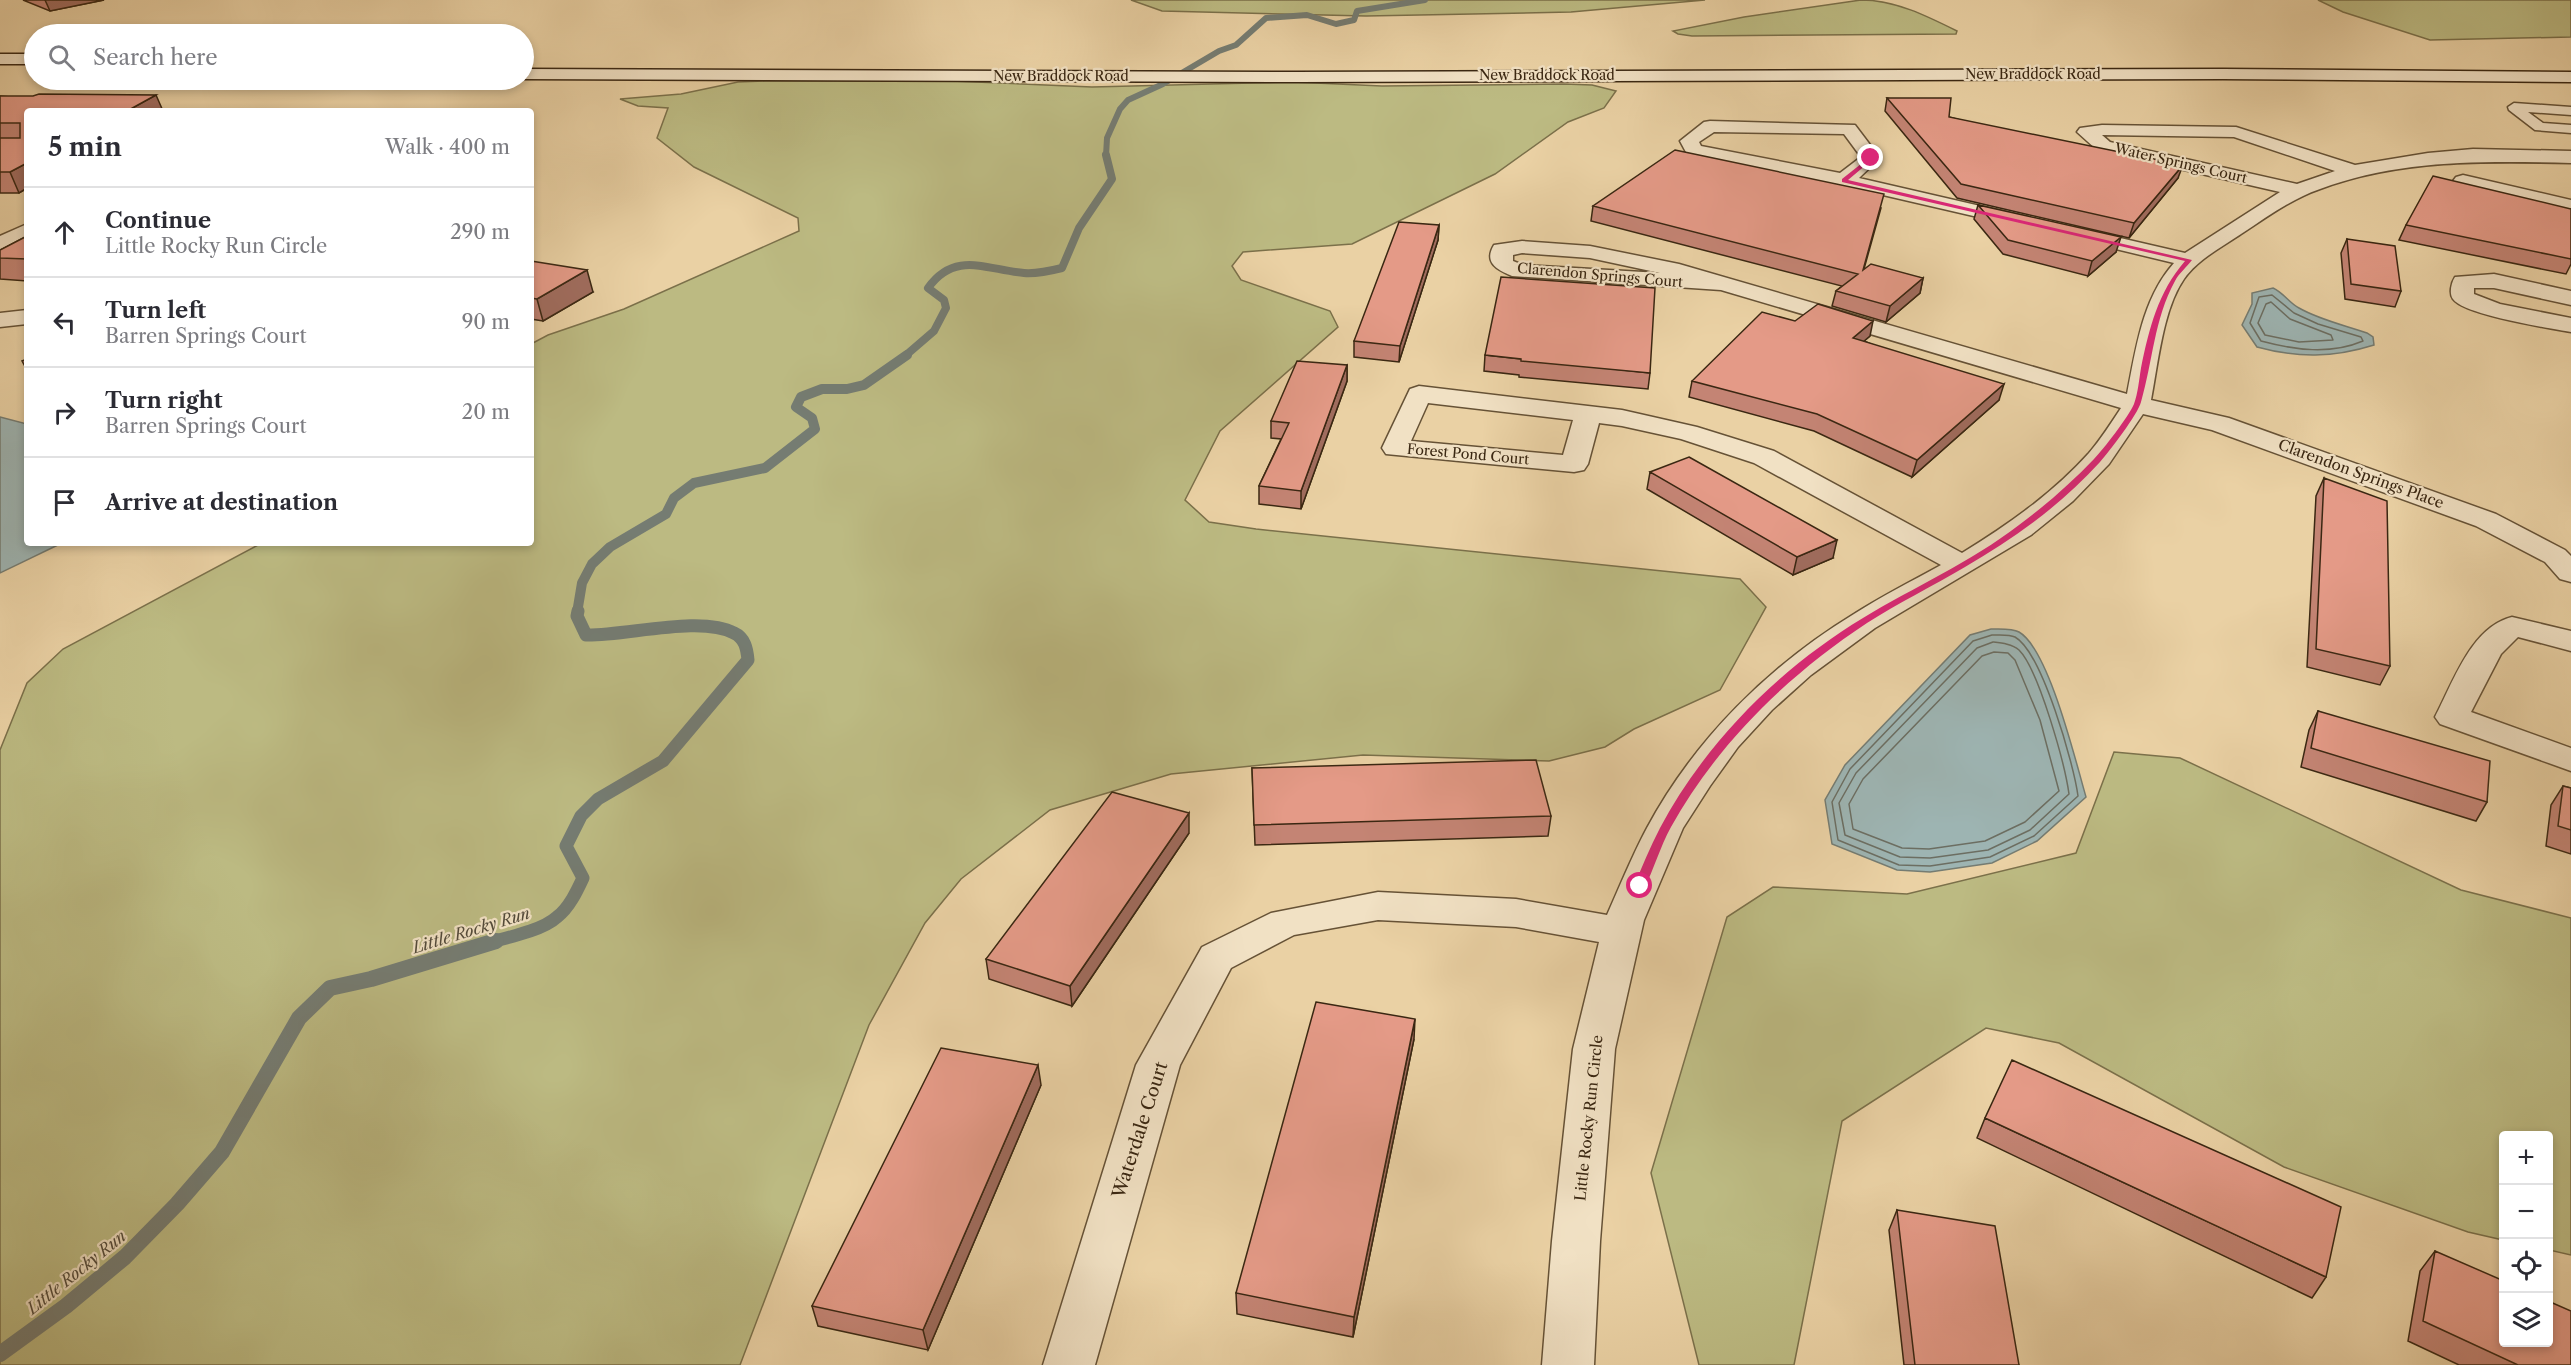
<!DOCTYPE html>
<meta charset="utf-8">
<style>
:root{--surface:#fff;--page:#f2f2f3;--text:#2b2b33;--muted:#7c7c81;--line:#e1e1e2}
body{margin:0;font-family:"Libre Caslon Text",serif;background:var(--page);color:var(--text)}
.controls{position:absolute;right:18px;bottom:18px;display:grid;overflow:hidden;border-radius:6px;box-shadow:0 3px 9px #0003}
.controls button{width:54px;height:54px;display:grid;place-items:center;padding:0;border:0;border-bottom:2px solid var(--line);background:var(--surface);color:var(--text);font:30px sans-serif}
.stop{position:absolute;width:18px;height:18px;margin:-14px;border:4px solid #db2777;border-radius:50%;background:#fff}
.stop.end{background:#db2777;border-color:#fff;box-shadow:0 2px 6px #0008}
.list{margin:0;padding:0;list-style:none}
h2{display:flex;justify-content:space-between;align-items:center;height:78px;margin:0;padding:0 24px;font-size:26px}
h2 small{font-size:20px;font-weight:400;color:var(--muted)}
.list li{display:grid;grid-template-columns:39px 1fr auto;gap:18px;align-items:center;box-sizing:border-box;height:90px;padding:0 24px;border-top:2px solid var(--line)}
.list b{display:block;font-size:22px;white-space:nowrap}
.list p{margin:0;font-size:20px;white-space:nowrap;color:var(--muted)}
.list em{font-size:20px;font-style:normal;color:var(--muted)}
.icon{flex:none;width:33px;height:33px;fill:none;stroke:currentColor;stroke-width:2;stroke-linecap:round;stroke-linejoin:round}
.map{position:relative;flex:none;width:2571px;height:1365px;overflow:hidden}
.search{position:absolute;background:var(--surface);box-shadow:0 3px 9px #0003;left:24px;top:24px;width:510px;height:66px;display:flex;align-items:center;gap:15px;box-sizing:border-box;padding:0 21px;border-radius:33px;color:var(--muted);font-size:22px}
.panel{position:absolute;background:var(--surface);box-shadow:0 3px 9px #0003;left:24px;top:108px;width:510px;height:438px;border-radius:6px}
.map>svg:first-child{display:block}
</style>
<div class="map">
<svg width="2571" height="1365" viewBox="0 0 2571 1365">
<rect width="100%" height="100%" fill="#ead1a4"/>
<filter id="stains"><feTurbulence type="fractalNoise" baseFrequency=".00333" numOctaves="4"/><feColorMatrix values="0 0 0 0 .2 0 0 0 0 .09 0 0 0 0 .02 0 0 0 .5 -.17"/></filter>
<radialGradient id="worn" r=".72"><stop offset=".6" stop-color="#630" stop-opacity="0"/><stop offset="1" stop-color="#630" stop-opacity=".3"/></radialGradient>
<path fill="#bcba82" stroke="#7b704a" stroke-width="1.5" d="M1131,0H1705L1571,12L1366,16L1162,11Z
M1861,0C1895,0 1927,16 1957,31L1956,34L1692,36L1678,34L1673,31L1744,17Z
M2318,0H2571V37L2430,40L2343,12Z
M766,81H952L1092,87L1293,82L1382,86L1564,84L1592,85L1616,91L1604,108L1568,122L1495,174L1352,244L1243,252L1232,266L1241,280L1330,311L1338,327L1220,431L1185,500L1209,522L1256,529L1740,579L1766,607L1720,690L1634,729L1605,747L1549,761L1363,755L1171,774L1050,810L961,879L925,923L869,1025L740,1365H0V750L27,683L63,649L262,543H531V344L548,335L624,309L799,231L798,218L694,167L657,138L668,108L638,106L620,99L681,94L738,82Z
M2114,752L2180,758L2461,890L2571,918V1255L2549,1250L2548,1136H2504L2503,1240L2468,1232L2284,1167L2059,1043L1986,1028L1842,1121L1794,1365H1699L1651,1173L1727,917L1773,887L1907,894L2076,853Z"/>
<path fill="#9db4b2" stroke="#757c72" stroke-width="1.5" d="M2273,288C2284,293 2289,303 2299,308C2320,320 2344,325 2367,333L2373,337L2374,345C2333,358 2297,358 2257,347L2242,325L2252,304V293Z
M0,417L27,424V543H62L0,573Z
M1991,629C1999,629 2012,628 2019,632C2049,649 2076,763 2086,797L2037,841L1992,863L1930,872L1897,870L1832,844L1825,800L1845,765L1970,635Z"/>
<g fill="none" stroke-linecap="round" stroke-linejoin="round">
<path stroke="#6c6e62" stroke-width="1.5" d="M2272,295L2294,313L2318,324L2361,337L2363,341C2330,355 2295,350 2261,341L2250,323L2259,297Z
M2271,302L2290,319L2331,335L2333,340L2299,342L2265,335L2258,323L2266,304Z
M1992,635C1999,635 2009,634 2015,637C2042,652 2074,765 2078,796L2034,836L1990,857L1930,866L1899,865L1838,840L1832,802L1850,769L1973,641Z
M1993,642C2002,643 2012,644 2019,650C2039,670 2065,765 2069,794L2030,830L1988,850L1930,858L1900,857L1845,835L1839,803L1856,773L1977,648Z
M1994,652L2008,653L2015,660L2040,720L2059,791L2025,822L1985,841L1929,849L1902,848L1853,829L1849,804L1863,779L1982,656Z"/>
<path stroke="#757c72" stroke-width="6" d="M1106,156L1107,138L1120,109L1128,100L1163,84L1219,51L1236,45L1266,18L1307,15L1336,24L1354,20L1357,11L1425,0"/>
<path stroke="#757c72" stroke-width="8" d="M905,356L934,331L946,308L944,300L928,288C955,250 987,270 1024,273C1037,274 1050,271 1062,268L1079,228L1112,179L1106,155"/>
<path stroke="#757c72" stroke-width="10" d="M577,613L582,583L592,564L610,547L666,514L674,498L694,483L765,468L815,429L812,418L796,407L801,397L822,389H847L864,385L907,355"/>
<path stroke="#757c72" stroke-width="13" d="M491,942C510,937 543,930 557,917C569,908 577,891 583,878L566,846L581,816L598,799L663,761L748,660C747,649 745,638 734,633C701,615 626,636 586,635L577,616L578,611"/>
<path stroke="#757c72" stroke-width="16" d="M0,1354L66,1306L125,1257L177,1204L222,1152L299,1018L330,988L371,979L496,941"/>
<g stroke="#665236" stroke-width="3">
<path id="service" d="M2514,103L2571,107V115L2528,112L2543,123L2571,125V133L2535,130L2509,110L2508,107Z"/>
</g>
<g stroke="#665236" stroke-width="3">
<path id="minor" d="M1710,121L1855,125L1880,158L1859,178L2028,217L2031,221L2028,225L2021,227L1844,186L1687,154L1680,141L1704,122ZM1714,132L1844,134L1861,157L1840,173L1701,146L1699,142Z
M2102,125L2236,127L2355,165L2428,153L2473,149L2571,151V163C2486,161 2400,159 2320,189C2291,199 2267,217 2241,234C2222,247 2198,259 2184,279C2163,309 2158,364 2151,400L2229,418L2496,514L2565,550L2571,556V582L2560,579L2545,562L2476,526L2212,430L2143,414L2109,464L2073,501L2031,535L1875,628L1811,675L1772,710L1738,747L1710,786L1683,828L1644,920L1615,1049L1600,1241L1594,1365H1542L1552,1241L1573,1049L1599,942L1516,927L1378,920L1294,935L1231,968L1180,1065L1095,1365H1043L1136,1065L1202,947L1271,913L1378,892L1516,899L1607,915C1620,886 1632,856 1647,828C1694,740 1769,666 1854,614C1882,596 1912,581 1941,565L1754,463L1681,439L1622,426L1599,423L1588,464L1584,470L1574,472L1386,454L1382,448L1410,389L1419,386L1622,410L1697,427L1774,451L1962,553C2009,524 2052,494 2089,453C2101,439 2111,423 2121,408L1721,290L1512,276C1498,270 1483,263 1494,245L1522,241L1590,246L1679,264L2127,394C2136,349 2142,299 2174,263L2070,238L2067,234L2070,230L2077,228L2185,253L2280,192L2097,150L2077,132L2080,128ZM2102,135L2234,137L2335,171L2297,184L2110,142ZM1522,253L1590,258L1660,273L1523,265L1513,261V255ZM1428,403L1573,420L1563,455L1411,441Z
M2463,175L2571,200V212L2456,185L2453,181L2456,177Z
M27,224V238L0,250V236Z
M2494,274L2571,291V305L2494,288H2474V294L2500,304L2571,318V332C2549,328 2464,315 2453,299C2449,294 2451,283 2455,277Z
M27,310V324L0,327V313Z
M2512,617L2571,631V651L2518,637L2501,654L2471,712L2571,748V771L2440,724L2435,717C2453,683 2471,627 2512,617Z"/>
</g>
<g stroke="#3a2712" stroke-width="3">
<path id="secondary" d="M0,54H34V64H0Z
M524,69L1297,72L2223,69L2571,72V82L2223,79L1297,82L524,79Z"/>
</g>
<use href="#service" fill="#f1e1c4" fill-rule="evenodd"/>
<use href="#minor" fill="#f1e1c4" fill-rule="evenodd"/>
<use href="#secondary" fill="#f1e1c4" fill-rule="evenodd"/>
</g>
<path fill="#c48474" stroke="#3a2712" stroke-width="1.5" d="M23,0H104L50,11Z
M0,96L163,111L19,193H0Z
M1887,98L1949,117L2178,178L2129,238L1957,198L1885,111Z
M1978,205L2116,252L2088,276L2003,254L1974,219Z
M1593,206L1881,208L1864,269L1923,278L1920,293L1886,322L1832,306L1836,291L1842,286L1591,221Z
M2571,209V264L2566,274L2399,240L2406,225Z
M1439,225L1438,240L1399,362L1354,357V341Z
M27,236V281L0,279V250Z
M2347,239L2401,291L2395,307L2345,299L2341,253Z
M531,261L593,292L543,321L531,319Z
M1870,336L1864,341L1999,400L1912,477L1814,431L1689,397L1692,381Z
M1485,355L1650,373L1648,389L1519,377V375L1484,371Z
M27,359V370L22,361Z
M1347,365V381L1301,509L1259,504V486L1281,439L1271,438V421Z
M1650,472L1833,558L1793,575L1647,489Z
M2324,478L2390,666L2380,685L2307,667L2316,496Z
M2318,711L2487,802L2476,821L2301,767L2309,730Z
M1252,768L1551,816L1548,836L1255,845Z
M2563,786L2571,788V854L2546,846L2551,805Z
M1189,833L1072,1006L989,979L986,959Z
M1414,1039L1353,1337L1237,1314L1236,1293Z
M1041,1085L928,1350L818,1326L812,1306Z
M1985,1118L2326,1277L2312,1298L1977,1138Z
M1897,1210L2019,1365H1904L1889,1230Z
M2435,1251L2571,1365H2459L2408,1341L2420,1271Z"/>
<path fill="#a06c5e" stroke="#3a2712" stroke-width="1.5" d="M45,0H104L50,11Z
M156,95L163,111H127Z
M27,163V188L19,193L10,172Z
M2183,165L2178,178L2129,238L2134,223Z
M1439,225L1438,240L1399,362L1400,346Z
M2121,237L2116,252L2088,276L2092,261Z
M587,270L593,292L543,321L537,299Z
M1923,278L1920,293L1886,322L1890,306Z
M1873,321L1870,336L1849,354L1853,338Z
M1347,365V381L1301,509V491Z
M2004,384L1999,400L1912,477L1917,460Z
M1837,540L1833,558L1793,575L1797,557Z
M1189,813V833L1072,1006L1070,986Z
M1415,1019L1414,1039L1353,1337L1354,1317Z
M1038,1065L1041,1085L928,1350L923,1330Z"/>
<path fill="#e49a87" stroke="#3a2712" stroke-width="1.5" d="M39,94L156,95L127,111H27V163L10,172H0V138H20V123H0V96H33Z
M1887,98H1951L1949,117L2183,165L2134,223L1961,184Z
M1675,150L1884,194L1863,270L1871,264L1923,278L1890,306L1836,291L1858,274L1593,206Z
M2433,176L2571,209V259L2406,225Z
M1978,205L2121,237L2092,261L2008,240Z
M1399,222L1439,225L1400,346L1354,341Z
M27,236V259L0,258V250Z
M2347,239L2395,246L2401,291L2351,284Z
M531,261L587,270L537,299L531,298Z
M1501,277L1655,288L1650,373L1521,361V359L1485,355Z
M1818,304L1873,321L1853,338L2004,384L1917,460L1817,414L1692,381L1762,312L1795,321Z
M1297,361L1347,365L1301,491L1259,486L1289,423L1271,421Z
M1689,457L1837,540L1797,557L1650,472Z
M2324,478L2387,501L2390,666L2316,649Z
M2318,711L2490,761L2487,802L2311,748Z
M1536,760L1551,816L1254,825L1252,768Z
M2563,786L2571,788V830L2558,826Z
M1112,792L1189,813L1070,986L986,959Z
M1316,1002L1415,1019L1354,1317L1236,1293Z
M941,1048L1038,1065L923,1330L812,1306Z
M2012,1060L2341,1207L2326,1277L1985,1118Z
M1897,1210L1995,1226L2019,1365H1915Z
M2435,1251L2504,1281V1342H2548V1301L2571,1311V1365H2518L2423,1321Z"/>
<path fill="#db2777" d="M1871,156L1873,159L1848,180L2192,260C2187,267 2179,273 2175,281C2154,319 2153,361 2141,402C2138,414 2109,452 2100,462C2061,505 2015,538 1965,567C1933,586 1898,603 1867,623C1787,676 1718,743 1671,827C1660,847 1654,869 1644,889H1635L1634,886C1642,867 1650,847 1660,828C1705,743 1780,668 1863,618C1914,587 1971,562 2019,525C2046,505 2071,483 2094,459C2103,450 2129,416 2134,404C2138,393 2139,380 2141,368C2149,329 2158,292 2185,261L1842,182V179Z"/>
<g text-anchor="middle" stroke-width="4.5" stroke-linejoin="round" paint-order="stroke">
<g font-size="14" fill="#3a2712" stroke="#f1e1c4">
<text x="2033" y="79">New Braddock Road</text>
<text x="1547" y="80">New Braddock Road</text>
<text x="1061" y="81">New Braddock Road</text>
<text transform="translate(2181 163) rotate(13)" y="5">Water Springs Court</text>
<text transform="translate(1600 275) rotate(5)" y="5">Clarendon Springs Court</text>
<text transform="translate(1468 454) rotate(5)" y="5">Forest Pond Court</text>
</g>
<g font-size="15" fill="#3a2712" stroke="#f1e1c4">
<text transform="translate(2361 474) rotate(20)" y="5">Clarendon Springs Place</text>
<text transform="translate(1589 1118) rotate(-84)" y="5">Little Rocky Run Circle</text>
</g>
<g font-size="16" font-style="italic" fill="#534a3a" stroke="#f1e1c4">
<text transform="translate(471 930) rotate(-17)" y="6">Little Rocky Run</text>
<text transform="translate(76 1272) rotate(-39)" y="6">Little Rocky Run</text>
</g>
<g font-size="18" fill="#3a2712" stroke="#f1e1c4">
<text transform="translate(1140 1130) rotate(-72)" y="6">Waterdale Court</text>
</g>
</g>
<rect width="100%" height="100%" filter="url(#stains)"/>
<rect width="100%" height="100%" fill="url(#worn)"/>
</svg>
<div class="controls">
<button>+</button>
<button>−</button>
<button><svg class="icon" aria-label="locate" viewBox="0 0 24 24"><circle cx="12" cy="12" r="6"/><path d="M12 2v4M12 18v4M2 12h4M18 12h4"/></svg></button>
<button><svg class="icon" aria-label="layers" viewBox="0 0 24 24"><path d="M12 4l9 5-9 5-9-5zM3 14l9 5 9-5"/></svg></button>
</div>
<div class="stop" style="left:1640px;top:886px"></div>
<div class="stop end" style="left:1871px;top:158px"></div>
<div class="search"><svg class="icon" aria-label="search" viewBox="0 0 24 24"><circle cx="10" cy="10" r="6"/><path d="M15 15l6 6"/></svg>Search here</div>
<section class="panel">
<h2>5 min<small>Walk · 400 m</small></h2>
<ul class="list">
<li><svg class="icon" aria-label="ahead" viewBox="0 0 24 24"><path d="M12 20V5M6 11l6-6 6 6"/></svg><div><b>Continue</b><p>Little Rocky Run Circle</p></div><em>290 m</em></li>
<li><svg class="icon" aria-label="left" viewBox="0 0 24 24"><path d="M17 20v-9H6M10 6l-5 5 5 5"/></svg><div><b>Turn left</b><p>Barren Springs Court</p></div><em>90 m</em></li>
<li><svg class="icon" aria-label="right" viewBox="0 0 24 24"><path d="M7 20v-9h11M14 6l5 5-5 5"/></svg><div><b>Turn right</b><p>Barren Springs Court</p></div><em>20 m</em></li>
<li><svg class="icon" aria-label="arrive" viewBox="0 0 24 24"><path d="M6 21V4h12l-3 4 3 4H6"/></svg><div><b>Arrive at destination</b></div></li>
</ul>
</section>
</div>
